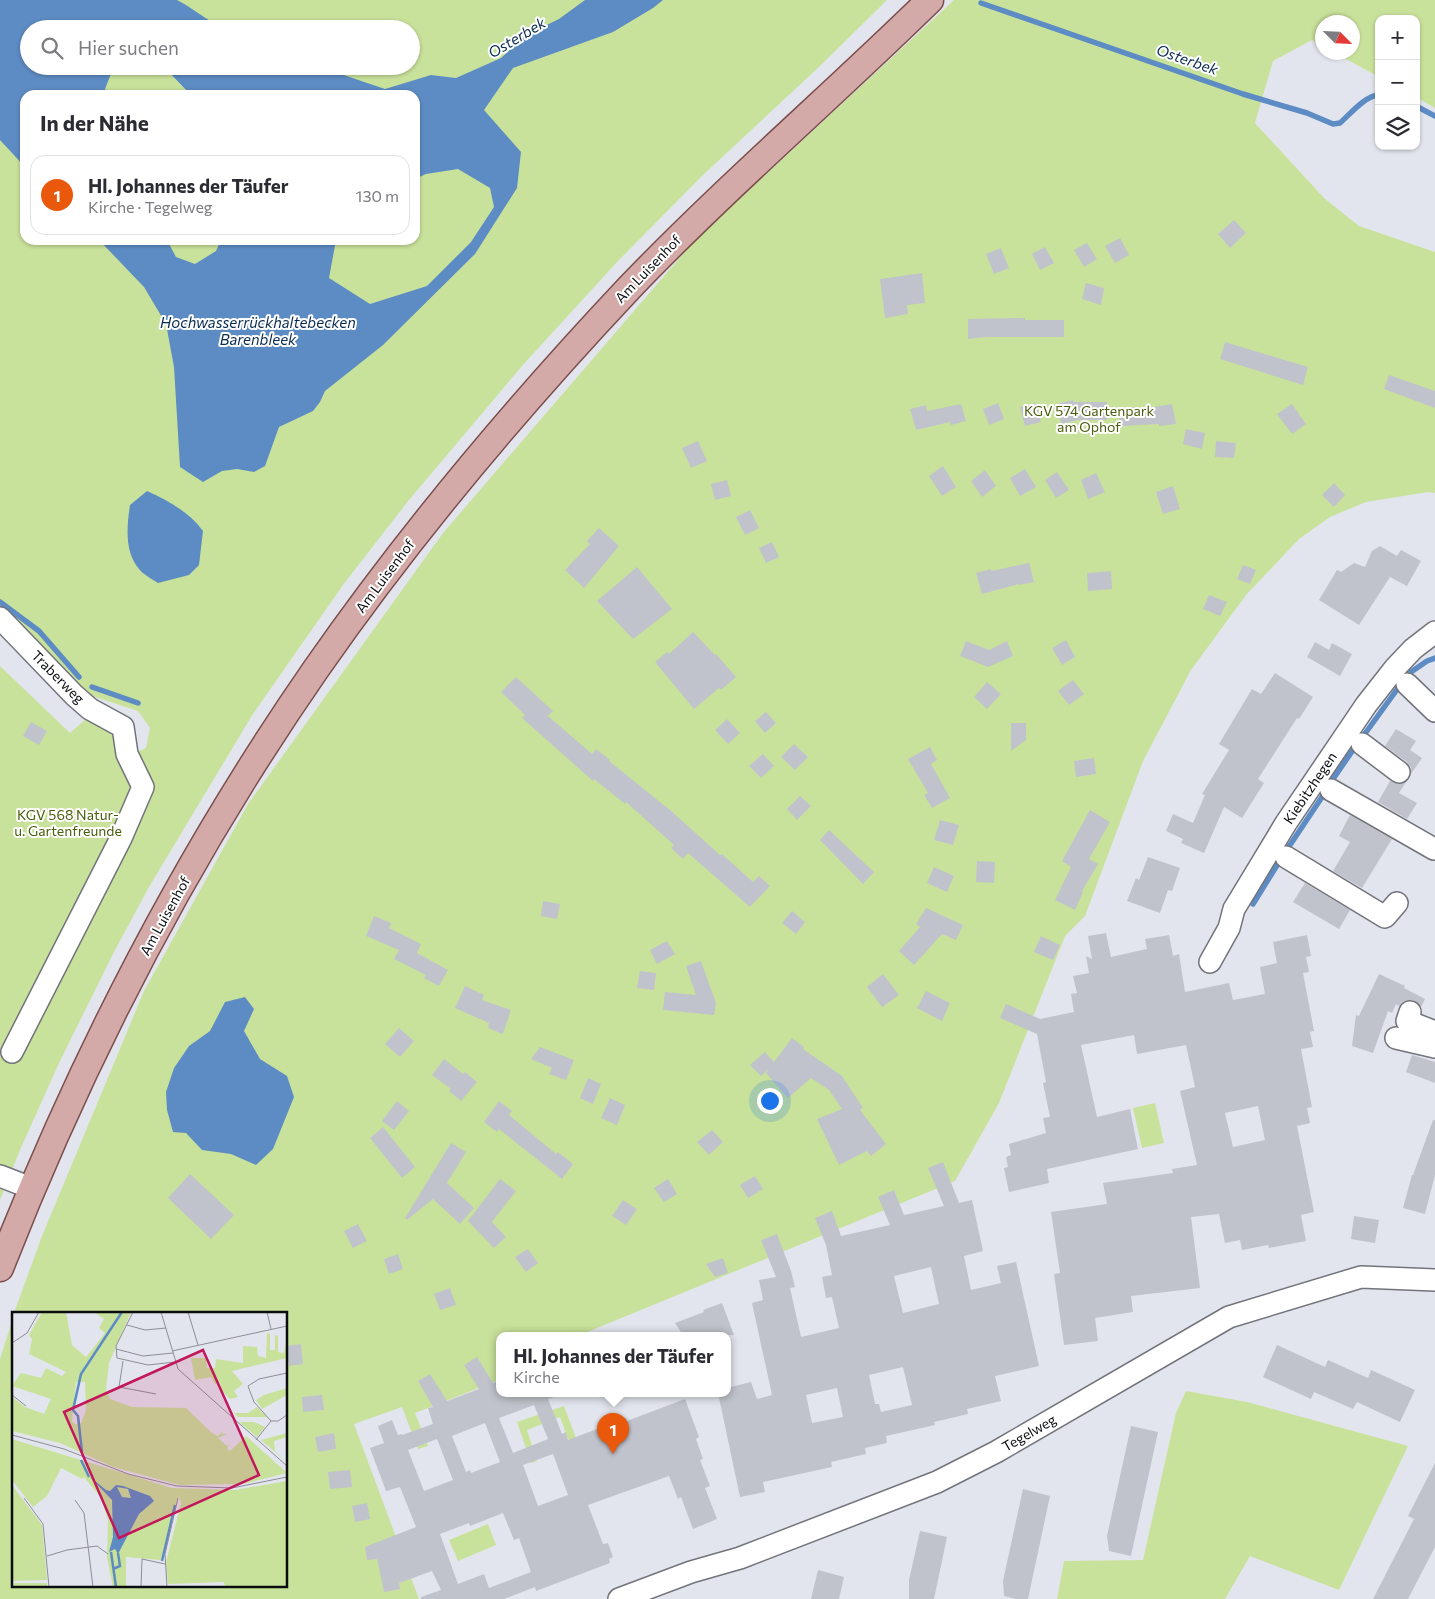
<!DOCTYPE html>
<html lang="de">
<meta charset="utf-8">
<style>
:root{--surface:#fff;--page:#f2f2f3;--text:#2b2b33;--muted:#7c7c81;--line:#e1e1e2;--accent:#ea580c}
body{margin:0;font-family:Commissioner,sans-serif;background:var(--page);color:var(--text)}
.controls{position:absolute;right:15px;top:15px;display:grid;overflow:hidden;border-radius:10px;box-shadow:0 1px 4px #0004}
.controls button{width:45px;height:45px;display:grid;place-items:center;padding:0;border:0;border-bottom:1px solid var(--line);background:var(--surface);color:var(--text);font:25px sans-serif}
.compass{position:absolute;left:1315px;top:15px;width:45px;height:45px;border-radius:50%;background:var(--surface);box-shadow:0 1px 4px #0004;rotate:114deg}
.you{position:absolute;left:769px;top:1100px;width:18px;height:18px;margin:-12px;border:4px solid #fff;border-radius:50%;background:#1a73e8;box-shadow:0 0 0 8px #1a73e833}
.badge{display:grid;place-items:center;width:32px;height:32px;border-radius:50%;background:var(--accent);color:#fff;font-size:16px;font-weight:700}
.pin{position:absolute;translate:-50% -41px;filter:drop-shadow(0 1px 2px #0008)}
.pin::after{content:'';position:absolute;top:26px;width:18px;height:15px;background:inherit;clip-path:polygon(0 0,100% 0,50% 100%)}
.popup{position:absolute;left:496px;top:1332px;width:235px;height:65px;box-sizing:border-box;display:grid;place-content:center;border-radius:10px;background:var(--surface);filter:drop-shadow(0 1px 4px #0005);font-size:16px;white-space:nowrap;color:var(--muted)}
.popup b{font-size:19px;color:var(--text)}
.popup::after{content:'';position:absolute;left:50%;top:100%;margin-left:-10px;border:10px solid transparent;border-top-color:var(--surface)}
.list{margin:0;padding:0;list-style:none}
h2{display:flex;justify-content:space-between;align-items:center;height:65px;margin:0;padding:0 20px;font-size:21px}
h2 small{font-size:16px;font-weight:400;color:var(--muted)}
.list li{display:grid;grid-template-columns:32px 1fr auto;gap:15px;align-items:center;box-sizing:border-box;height:80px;margin:0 10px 10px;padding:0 10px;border:1px solid var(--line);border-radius:15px}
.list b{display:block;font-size:19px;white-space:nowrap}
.list p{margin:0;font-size:16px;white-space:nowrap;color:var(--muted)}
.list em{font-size:16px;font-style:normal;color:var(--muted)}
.icon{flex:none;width:28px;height:28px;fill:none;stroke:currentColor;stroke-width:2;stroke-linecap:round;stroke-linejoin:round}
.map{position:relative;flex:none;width:1435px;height:1599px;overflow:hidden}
.search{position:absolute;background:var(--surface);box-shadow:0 1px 4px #0004;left:20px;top:20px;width:400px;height:55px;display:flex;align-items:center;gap:12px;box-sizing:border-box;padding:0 18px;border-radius:28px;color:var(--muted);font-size:19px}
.panel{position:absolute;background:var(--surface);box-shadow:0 1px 4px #0004;left:20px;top:90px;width:400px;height:155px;border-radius:15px}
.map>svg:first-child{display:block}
</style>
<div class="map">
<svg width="1435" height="1599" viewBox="0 0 1435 1599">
<rect width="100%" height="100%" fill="#e3e5ee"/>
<path fill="#c9e29b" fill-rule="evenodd" d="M0,0H887L820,66L703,175L617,262L522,366L409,500L343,585L253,714L149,887L114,952L59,1063L20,1150L0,1200V666L70,733L87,718L137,752L146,748L150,728L138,711L92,696L0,605ZM29,29H411V66H29ZM25,95H415V240H25Z
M954,0H1435V108L1416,97V19H1379V77L1335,53L1352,52V22H1322V46L1312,40L1273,61L1255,123L1324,198L1359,226L1435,252V493L1428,492L1366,502L1330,517L1299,539L1246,595L1191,670L1143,761L1085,916L1065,936L999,1103L955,1181L580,1335H499V1380L415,1413L428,1446L418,1449L402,1407L354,1424L419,1599H0V1359L14,1315V1585H286V1313H14L42,1236L144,991L248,804L443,533L695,240Z
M1155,1103L1164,1143L1142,1148L1133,1108Z
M1186,1391L1247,1402L1408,1446L1339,1590L1250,1556L1225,1599H1057L1064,1561L1143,1560L1176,1413Z
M564,1406L579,1446L572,1449L560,1417L527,1430L537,1461L531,1463L517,1422Z
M488,1524L496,1545L458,1561L449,1540Z"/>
<path fill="#5d8cc4" d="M0,0H177L186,5L222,29H29V66H114L105,89L108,95H25V167L0,140Z
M585,0H663L653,8L613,32L513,68L484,110L521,152L517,188L475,254L383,345L325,391L320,402L313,411L279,427L265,466L254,472L237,469L222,471L203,482L180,467L174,367L166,324L144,287L99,240H167L176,257L195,264L216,251L221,240H336L329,278L370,304L427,286L471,242L494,207L490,188L458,169L426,174L415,179V95H191L163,66H317L385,89L431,75L456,78L501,58L526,35L559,19Z
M147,491C169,501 189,512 203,531L199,565L189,575L158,583C152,579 144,575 139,569C124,551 127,526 130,505Z
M245,997L254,1009L244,1031L260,1059L287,1076L294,1097L273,1149L256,1165L231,1154L202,1150L186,1133L173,1132L167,1110L166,1092L174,1068L189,1046L210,1031L225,1002Z"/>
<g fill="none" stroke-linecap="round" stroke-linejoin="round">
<path stroke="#5d8cc4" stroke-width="5.5" d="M981,3L1243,94L1307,113L1333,124L1340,123C1349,115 1366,95 1379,95
M1416,106L1435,116
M0,602L39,631L79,677
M1411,672L1427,661L1435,658
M92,687L138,703
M1364,735L1401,684
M1333,779L1355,747
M1286,851L1324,794
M1253,904L1279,862"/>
</g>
<path fill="#c0c3cb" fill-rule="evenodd" d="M1234,220L1246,233L1230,248L1218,234Z
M1120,238L1129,255L1115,263L1105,246Z
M1087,243L1097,259L1084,267L1074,250Z
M1045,247L1054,263L1040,270L1032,254Z
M1001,248L1009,268L994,274L986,254Z
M922,273L925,303L907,305L908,314L885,318L880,279Z
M1086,283L1104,288L1101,305L1082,299Z
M1025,318V320H1064V337H987L968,339V319Z
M1225,342L1308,367L1303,385L1220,359Z
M1389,375L1435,391V408L1384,389Z
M1073,400V402H1107V420H1078L1061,424L1057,404Z
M998,403L1004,419L989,425L983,409Z
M1036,403L1041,422L1025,426L1020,407Z
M961,404L966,421L951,425L950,422L916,430L910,409L926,405L927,411Z
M1172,404L1176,424L1159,426V424L1120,426L1119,408L1135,407V410Z
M1292,404L1306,424L1292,434L1277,414Z
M1186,429L1205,433L1202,449L1183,444Z
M698,441L707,461L691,468L682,448Z
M1216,441L1236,443L1234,458L1215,457Z
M943,466L956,487L942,496L929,476Z
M1025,469L1036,487L1020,496L1010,478Z
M985,470L996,486L982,497L971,481Z
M1057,472L1069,490L1056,498L1045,480Z
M1096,473L1105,492L1088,499L1081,480Z
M727,480L731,496L715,500L711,484Z
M1334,483L1345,495L1334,507L1322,495Z
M1173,486L1180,509L1163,514L1156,492Z
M750,510L759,528L745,535L736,517Z
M599,528L619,546L584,588L565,570L590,544L587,541Z
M772,542L779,557L766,563L759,548Z
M1380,546L1397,556L1401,550L1421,561L1407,586L1390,577L1359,625L1319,600L1337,570L1341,572L1354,563L1365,567L1372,551Z
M1029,563L1034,582L1019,585V584L982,594L976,573L991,569V571Z
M1243,565L1256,570L1250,584L1237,579Z
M637,567L672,609L633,639L597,601Z
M1111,571L1112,589L1088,591L1087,573Z
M1209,595L1227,602L1220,616L1203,609Z
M693,632L715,655L716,654L736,677L721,690L719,688L694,709L655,662L667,652L669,654Z
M1066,640L1075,657L1062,665L1052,648Z
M966,641L989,650L1007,641L1013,656L988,667L960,656Z
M1315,642L1329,650L1332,643L1352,654L1340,676L1307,657Z
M1275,673L1313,697L1299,719L1297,718L1258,779L1264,783L1242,818L1224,807L1204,853L1181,843L1183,839L1166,831L1173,814L1193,823L1205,795L1202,794L1229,750L1219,744L1252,689L1261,694Z
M516,677L553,711L548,716L592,754L596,749L610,760L609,761L670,810L720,855L722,854L753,882L759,876L770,886L750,907L688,853L683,859L671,848L674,845L626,802L625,804L594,779L593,781L522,718L525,715L501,692Z
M1073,680L1084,694L1069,705L1058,691Z
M987,682L1001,694L987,709L974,697Z
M766,712L776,723L765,733L755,721Z
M727,719L740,733L728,744L715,730Z
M31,722L47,731L39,745L23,736Z
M1011,723H1026V740L1011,751Z
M1396,729L1416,741L1410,750L1422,758L1411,774V768L1407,762L1385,746Z
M794,744L808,757L795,770L781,757Z
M930,747L937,760L931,764L950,798L932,808L924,795L928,793L908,759Z
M763,754L774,766L761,778L749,766Z
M1094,758L1096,774L1076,777L1074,761Z
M1390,781L1398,784L1406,782L1399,793L1417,803L1407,819L1378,802Z
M800,796L811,806L797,820L787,809Z
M1090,810L1110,822L1089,859L1098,864L1082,891L1083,892L1075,910L1055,900L1071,867L1062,861Z
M1350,815L1392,839L1362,888L1333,871L1350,842L1339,836Z
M940,820L959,825L953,845L934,840Z
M829,830L874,872L863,884L820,840Z
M1148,857L1180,868L1172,891L1168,890L1160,913L1127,901L1136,878L1139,880Z
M977,861L995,862L994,883L976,882Z
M934,867L954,876L947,892L927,883Z
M1305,883L1350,910L1339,929L1293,902Z
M543,901L560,904L557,919L541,916Z
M926,908L963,925L956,940L942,934L914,965L899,951L920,927L916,924Z
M792,911L805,922L796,934L782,923Z
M374,916L391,923L389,928L421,944L417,953L448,970L439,986L424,978L426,975L394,959L399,950L366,936Z
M1106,933L1111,957L1147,949L1145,939L1169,935L1173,956L1179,954L1185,992L1229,983L1233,1000L1265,994L1260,967L1277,963L1273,942L1307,935L1311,956L1306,957L1309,972L1303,973L1314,1031L1310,1032L1313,1047L1301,1049L1312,1107L1307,1108L1310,1123L1297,1126L1314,1212L1301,1215L1306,1241L1269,1248L1268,1245L1242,1250L1240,1240L1225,1243L1219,1214L1191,1217L1200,1288L1131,1296L1133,1312L1095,1318L1098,1341L1064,1345L1054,1274L1060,1273L1051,1212L1107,1204L1103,1183L1173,1173L1172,1169L1197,1165L1180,1091L1195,1087L1186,1045L1137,1054L1134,1035L1081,1045L1097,1117L1130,1109L1138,1149L1047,1169L1049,1183L1009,1192L1004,1168L1008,1167L1006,1157L1011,1155L1009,1144L1046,1133L1043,1118L1050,1117L1043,1083L1046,1082L1037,1034L1000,1018L1006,1004L1040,1019L1074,1012L1071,994L1077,993L1073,976L1089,973L1086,956L1092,959L1088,936ZM1258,1106L1265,1140L1233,1147L1225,1113Z
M1041,936L1060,945L1053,960L1034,952Z
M667,941L675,954L657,964L650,950Z
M701,961L716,1003L714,1015L663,1010L665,992L696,995L686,966Z
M640,971L656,973L654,990L637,988Z
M883,974L899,995L882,1007L867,987Z
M1379,974L1405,986L1404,988L1425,999L1421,1007L1414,1000H1408L1402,1002L1399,1006L1396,1004L1392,1013L1388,1011L1373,1053L1352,1046L1356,1015L1359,1016Z
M465,986L484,995L482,1000L511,1010L503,1034L488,1028L489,1023L455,1008Z
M926,991L950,1003L942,1021L917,1008Z
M399,1028L414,1041L400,1057L385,1044Z
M792,1038L804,1047L803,1049L842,1076L863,1108L860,1110L886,1144L871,1156L867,1151L839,1165L817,1119L842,1109L829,1090L811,1078L788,1098L766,1073L769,1069L761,1076L750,1065L765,1052L774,1062Z
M540,1047L574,1060L566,1080L549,1074L552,1068L531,1059Z
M1412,1055L1435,1062V1083L1406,1072Z
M444,1059L463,1074L465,1072L477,1082L461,1101L449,1091L451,1089L432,1075Z
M588,1078L601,1084L593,1104L580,1098Z
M610,1098L625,1105L617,1125L601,1118Z
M397,1101L409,1111L394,1130L382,1121Z
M499,1101L512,1111L509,1115L556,1154L558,1152L573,1164L562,1179L499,1129L497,1132L484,1122Z
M1433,1120H1435V1175L1425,1214L1403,1208L1412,1175H1413Z
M383,1127L415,1167L402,1178L370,1138Z
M712,1130L723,1142L709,1155L697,1142Z
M451,1143L466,1152L447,1183L474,1208L460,1224L433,1199L407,1220L405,1218Z
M943,1162L959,1203L972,1200L983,1251L964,1256L971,1290L1001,1283L997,1266L1016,1262L1039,1366L995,1376L1001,1401L967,1409L968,1414L934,1422L935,1425L886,1436L887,1443L865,1448L866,1454L831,1462L832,1467L763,1482L765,1492L740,1497L718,1393H727V1388L751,1382L757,1399L772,1395L752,1303L763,1300L759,1280L776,1277L761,1240L777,1234L791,1271L795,1287L790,1288L801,1337L839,1328L832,1297L826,1298L822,1277L832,1275L826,1245L815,1218L832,1211L841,1236L890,1225L878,1197L894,1190L904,1215L944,1206L928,1168ZM931,1267L939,1304L903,1313L894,1276ZM903,1367L912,1405L881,1412L879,1404H875L869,1375ZM837,1388L843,1417L812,1423L806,1395Z
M190,1174L234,1215L211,1239L168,1198Z
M755,1176L763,1189L748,1198L740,1185Z
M500,1179L516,1191L492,1222L506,1237L494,1248L468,1221Z
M668,1179L677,1194L664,1202L654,1188Z
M623,1200L637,1209L626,1225L612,1216Z
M1354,1216L1379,1220L1375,1243L1351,1239Z
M358,1224L367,1241L353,1248L344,1231Z
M528,1249L538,1263L526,1272L515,1257Z
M398,1254L403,1269L389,1274L384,1259Z
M723,1258L728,1273L715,1277L706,1264Z
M450,1288L456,1305L440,1310L434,1294Z
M722,1303L734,1335H683L675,1323L704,1312L703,1310Z
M301,1344L303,1364L289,1366L286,1346Z
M1277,1345L1325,1367L1328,1360L1368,1378L1371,1370L1415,1390L1400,1422L1357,1402L1353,1409L1314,1392L1311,1399L1263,1377Z
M477,1357L493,1383L499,1381V1393H562V1394L548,1399L562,1434L566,1432L568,1440L626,1418L627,1421L685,1399L699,1437L696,1439L703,1459L700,1460L710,1486L705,1488L717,1519L693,1529L681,1497L678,1499L669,1476L588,1505L603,1544L608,1543L613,1557L609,1559L610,1563L536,1591L535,1587L504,1599H421V1597L441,1590L432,1571L399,1583L400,1589L384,1592L377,1559L367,1560L365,1547L416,1527L400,1487L386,1491L370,1448L384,1443L378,1426L392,1420L398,1435L402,1434V1435L433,1424L428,1408L433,1407L418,1381L430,1374L447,1401L479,1389L464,1365ZM534,1405L548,1439L513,1453L499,1418ZM485,1423L500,1462L471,1473L470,1470L466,1472L452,1436ZM437,1439L453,1480L424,1491L408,1450ZM553,1454L568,1495L538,1506L523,1465ZM503,1513L514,1540L519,1538L531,1572L489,1588L484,1574L458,1584L440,1534L469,1523L470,1526Z
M322,1395L324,1410L303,1412L302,1397Z
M1131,1426L1158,1432L1131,1556L1109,1551L1107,1536Z
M334,1433L336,1449L318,1452L315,1437Z
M1435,1463V1547L1408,1599H1373L1414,1519L1408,1516Z
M350,1470L352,1487L330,1489L328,1472Z
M1023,1489L1050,1496L1028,1599H1016L1004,1596L1003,1581Z
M367,1503L370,1519L355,1522L352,1506Z
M920,1531L947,1537L934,1599H909V1580Z
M818,1570L844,1577L839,1599H811Z"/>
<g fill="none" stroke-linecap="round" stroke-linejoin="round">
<g stroke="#72747c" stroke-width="24">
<path id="minor" d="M0,618L74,695L90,709L123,727L127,754L143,787L121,838L12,1052
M1407,684L1435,711
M1362,744L1399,772
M1331,790L1434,849
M1286,857L1385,917L1397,903
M1210,962L1229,928L1234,909L1248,886L1286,823L1366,705L1395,668L1413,649L1435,632
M1410,1012L1407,1021L1435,1032
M1396,1038L1435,1047
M0,1176L31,1188
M619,1599L691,1572L740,1558L937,1482L996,1452L1229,1317L1361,1277L1435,1280"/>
</g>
<g stroke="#7b4e4d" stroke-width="29">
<path id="major" d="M0,1268C82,1058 187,855 316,669C410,534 517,407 630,287C726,187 831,97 930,0"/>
</g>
<use href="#minor" stroke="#fff" stroke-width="21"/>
<use href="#major" stroke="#d4aaa8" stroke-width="26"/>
</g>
<g text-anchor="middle" stroke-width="4" stroke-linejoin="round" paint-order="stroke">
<g font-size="14" fill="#0b0c0f" stroke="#fff">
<text transform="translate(648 269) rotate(-46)" y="5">Am Luisenhof</text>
<text transform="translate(385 576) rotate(-53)" y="5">Am Luisenhof</text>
<text transform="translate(58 677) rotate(45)" y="5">Traberweg</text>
<text transform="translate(1310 788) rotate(-56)" y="5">Kiebitzhegen</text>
<text transform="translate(165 916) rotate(-61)" y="5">Am Luisenhof</text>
<text transform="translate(1029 1433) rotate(-30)" y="5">Tegelweg</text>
</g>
<g font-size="14" fill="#495e0e" stroke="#fff">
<text x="1089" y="416">KGV 574 Gartenpark<tspan x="1089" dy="16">am Ophof</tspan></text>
<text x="68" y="820">KGV 568 Natur-<tspan x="68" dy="16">u. Gartenfreunde</tspan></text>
</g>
<g font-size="15" font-style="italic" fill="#092c51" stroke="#fff">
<text transform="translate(517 38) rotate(-31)" y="5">Osterbek</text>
<text transform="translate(1187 60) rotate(19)" y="5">Osterbek</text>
<text x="258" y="328">Hochwasserrückhaltebecken<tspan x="258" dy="17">Barenbleek</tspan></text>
</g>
</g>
<g transform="translate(12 1312)">
<rect width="275" height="275" fill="#e3e5ee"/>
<path d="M30,0H54L60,33L74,45L93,21L87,16L92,7L82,0H119L97,51L94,77L98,87L120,95L174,96L200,121L206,124L211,119L210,122H215L206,126L215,134L218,132L215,136L218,139L234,124L275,161L231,172L168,173L101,155L48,131L0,119V85L13,95L32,102L39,87L0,74L9,61L29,66L34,56L50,64L54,60L17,42L20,27L17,23ZM64,70H73L74,98L69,111L63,112L60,109ZM255,21L258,22V38H263V23L266,24V40L272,41L275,25V46L220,59L231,72L222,79L226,85L218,87L210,79L208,71L203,72L199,65L183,68L179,46H194L195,56H203L204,47L231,51V34L245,35L246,44L254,46ZM275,76V83L250,97L244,88L252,83ZM245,95L255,105H226L222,101H236ZM227,110H242L253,115L245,125ZM275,121V125L262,129L263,139L275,150L249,128ZM0,127L160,176L223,178L275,169V275H213L212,270L156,272L154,250L169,191L167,184L149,248L114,245V275H101L95,246L96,208L89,186L72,165L70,167L49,156L35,184L21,195L0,168ZM0,173L30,213L35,268L1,269V275ZM2,271H35V275H2Z" fill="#c9e29b" fill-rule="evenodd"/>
<path d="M77,164L94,178L98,179L104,173L111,174L138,184L142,189L127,202L106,242L103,237L97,240L101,225L100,188ZM105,175L116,177L119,186L110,185Z" fill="#5d8cc4" fill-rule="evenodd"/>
<path fill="none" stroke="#5d8cc4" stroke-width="2.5" d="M70,140L66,104L61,98L69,62L110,0M69,148L77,165M99,240L104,275M150,249L163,193M101,257L108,254L106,241"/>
<path fill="none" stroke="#8d8e95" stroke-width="1" d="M121,0L104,34L105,46L136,53L163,50M149,0L166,57L275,154M176,0L186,33M255,0L259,17M115,13L133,18L154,16M0,31L15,21L27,0M104,37L131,44L161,41M160,39L275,14M111,49L107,75L144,82M0,83L14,94M259,109L242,90L236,74L247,67L275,61M0,123L52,137L116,162L165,174L220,176L275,165M244,128L259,109H266L275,103M12,186L31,212L37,275M63,188L72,201L81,275M35,244L55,238L85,234L96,242M129,275L130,247L153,252M155,275L153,242L166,186"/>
<path fill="#c2185b" fill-opacity="0.15" stroke="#c2185b" stroke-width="2.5" d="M191,38L247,163L107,226L52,100Z"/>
<rect width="275" height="275" fill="none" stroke="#0b0c0f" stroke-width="2.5"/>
</g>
</svg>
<div class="controls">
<button>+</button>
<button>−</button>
<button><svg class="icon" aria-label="layers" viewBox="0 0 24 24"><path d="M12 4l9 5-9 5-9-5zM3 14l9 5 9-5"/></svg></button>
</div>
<svg class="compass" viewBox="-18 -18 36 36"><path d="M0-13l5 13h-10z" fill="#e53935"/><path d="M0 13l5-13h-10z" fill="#7c7c81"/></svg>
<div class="you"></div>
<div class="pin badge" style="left:613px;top:1454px">1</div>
<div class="popup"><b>Hl. Johannes der Täufer</b>Kirche</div>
<div class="search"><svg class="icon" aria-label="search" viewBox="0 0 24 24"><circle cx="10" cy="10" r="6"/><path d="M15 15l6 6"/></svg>Hier suchen</div>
<section class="panel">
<h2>In der Nähe<small></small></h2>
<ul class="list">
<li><span class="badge">1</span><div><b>Hl. Johannes der Täufer</b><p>Kirche · Tegelweg</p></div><em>130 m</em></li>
</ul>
</section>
</div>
